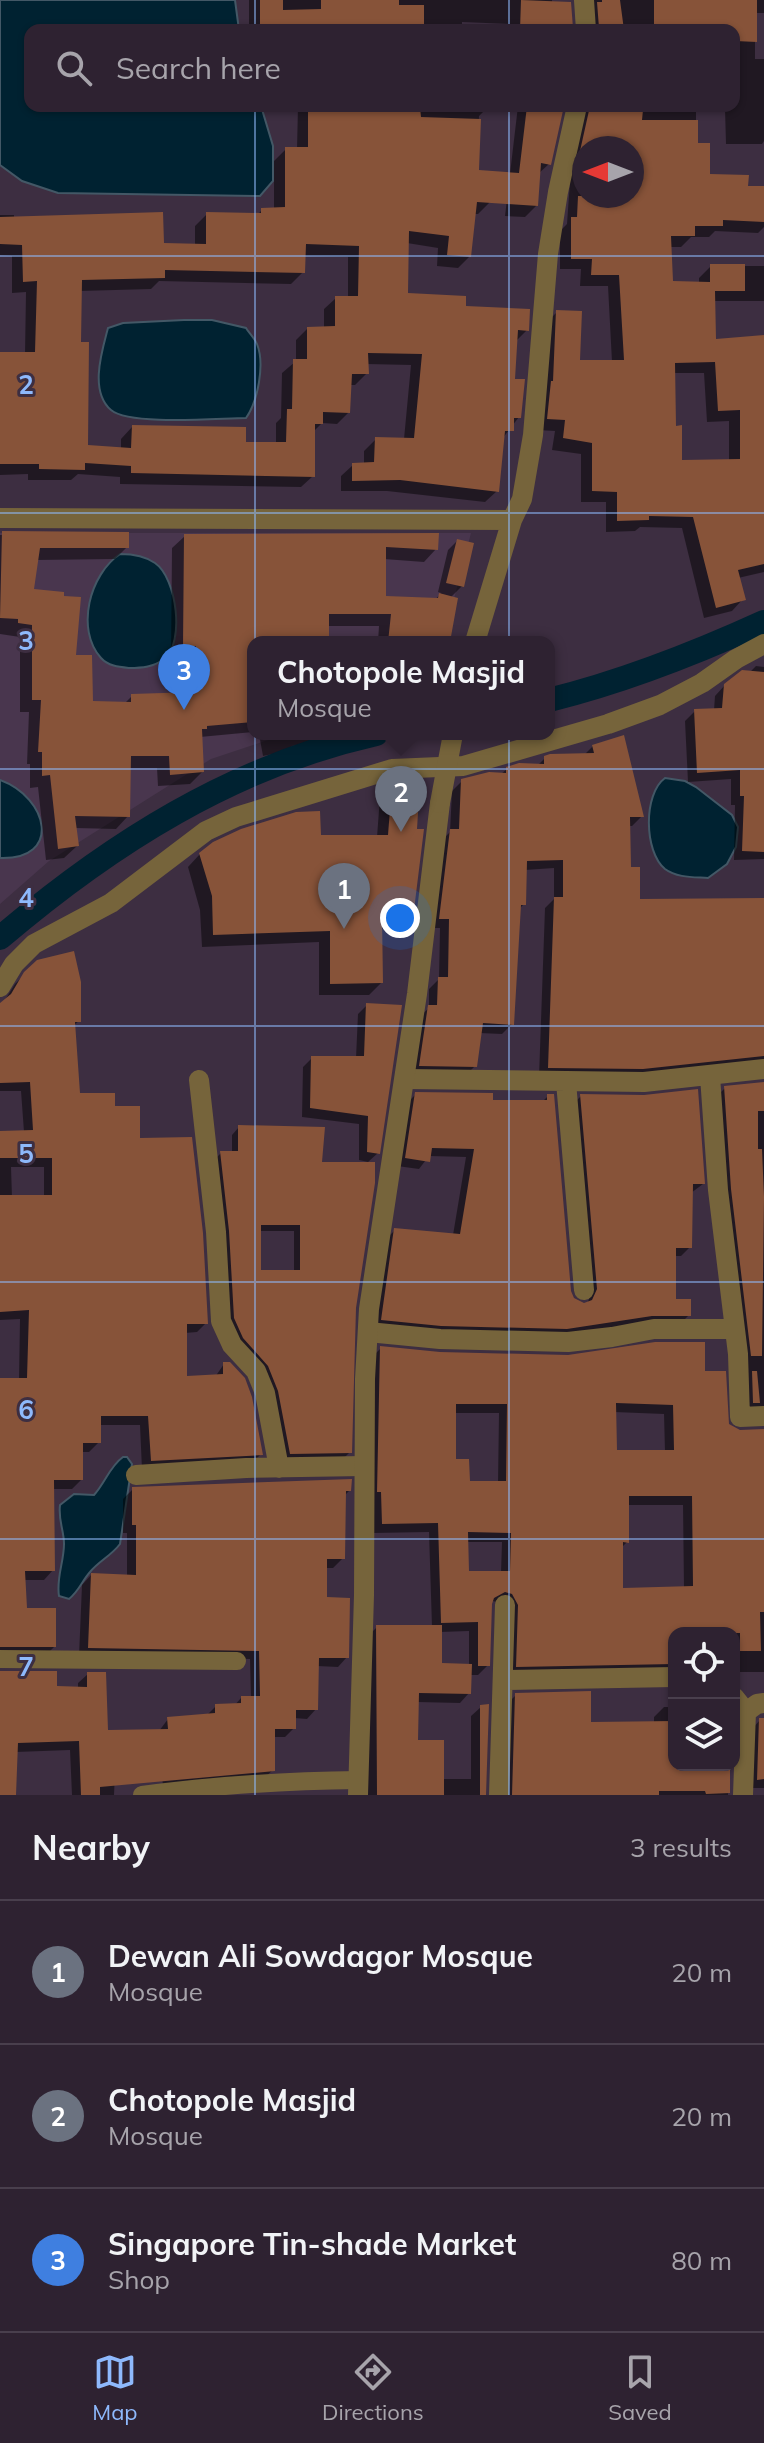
<!DOCTYPE html>
<style>
:root{--surface:#2e2231;--page:#3a2f3d;--text:#f1f3f6;--muted:#a7a4ab;--line:#493f4d;--accent:#8eb9fc}
body{margin:0;font-family:Mulish,sans-serif;background:var(--page);color:var(--text)}
.controls{position:absolute;right:24px;bottom:24px;display:grid;overflow:hidden;border-radius:16px;box-shadow:0 2px 6px #0004}
.controls button{width:72px;height:72px;display:grid;place-items:center;padding:0;border:0;border-bottom:2px solid var(--line);background:var(--surface);color:var(--text);font:40px sans-serif}
.compass{position:absolute;left:572px;top:136px;width:72px;height:72px;border-radius:50%;background:var(--surface);box-shadow:0 2px 6px #0004;rotate:270deg}
.you{position:absolute;left:400px;top:918px;width:28px;height:28px;margin:-20px;border:6px solid #fff;border-radius:50%;background:#1a73e8;box-shadow:0 0 0 12px #1a73e833}
.badge{display:grid;place-items:center;width:52px;height:52px;border-radius:50%;background:var(--accent);color:#fff;font-size:26px;font-weight:700}
.pin{position:absolute;translate:-50% -66px;filter:drop-shadow(0 2px 4px #0008)}
.pin::after{content:'';position:absolute;top:42px;width:28px;height:24px;background:inherit;clip-path:polygon(0 0,100% 0,50% 100%)}
.popup{position:absolute;left:247px;top:636px;width:308px;height:104px;box-sizing:border-box;display:grid;place-content:center;border-radius:16px;background:var(--surface);filter:drop-shadow(0 2px 6px #0005);font-size:26px;white-space:nowrap;color:var(--muted)}
.popup b{font-size:30px;color:var(--text)}
.popup::after{content:'';position:absolute;left:50%;top:100%;margin-left:-16px;border:16px solid transparent;border-top-color:var(--surface)}
.list{margin:0;padding:0;list-style:none}
h2{display:flex;justify-content:space-between;align-items:center;height:104px;margin:0;padding:0 32px;font-size:34px}
h2 small{font-size:26px;font-weight:400;color:var(--muted)}
.list li{display:grid;grid-template-columns:52px 1fr auto;gap:24px;align-items:center;box-sizing:border-box;height:144px;padding:0 32px;border-top:2px solid var(--line)}
.list b{display:block;font-size:30px;white-space:nowrap}
.list p{margin:0;font-size:26px;white-space:nowrap;color:var(--muted)}
.list em{font-size:26px;font-style:normal;color:var(--muted)}
.icon{flex:none;width:44px;height:44px;fill:none;stroke:currentColor;stroke-width:2;stroke-linecap:round;stroke-linejoin:round}
.map{position:relative;flex:none;width:764px;height:1795px;overflow:hidden}
.search{position:absolute;background:var(--surface);box-shadow:0 2px 6px #0004;left:24px;right:24px;top:24px;height:88px;display:flex;align-items:center;gap:20px;box-sizing:border-box;padding:0 28px;border-radius:16px;color:var(--muted);font-size:30px}
.sheet{height:536px;background:var(--surface)}
nav{display:flex;justify-content:space-around;align-items:center;box-sizing:border-box;height:112px;border-top:2px solid var(--line);background:var(--surface);font-size:22px;color:var(--muted)}
nav a{display:grid;justify-items:center;gap:4px}
nav .on{color:var(--accent)}
.map>svg:first-child{display:block}
</style>
<div class="map">
<svg width="764" height="1795" viewBox="0 0 764 1795">
<rect width="100%" height="100%" fill="#3d2e41"/>
<path fill="#49364e" d="M0,533H471L443,642H253V734H286L211,759L49,861L0,904Z"/>
<path fill="#002231" stroke="#435866" stroke-width="2" d="M0,0H235L239,30H30V106H261L273,146V181L260,196L58,193L22,181L0,165Z
M184,320H212L246,328C249,333 255,339 257,344C265,364 258,401 246,418C220,418 130,426 111,410C89,391 102,351 108,328L123,323Z
M120,554C131,554 145,556 155,563C177,578 185,643 164,659C154,667 142,668 129,668C119,667 108,666 101,658C75,629 90,574 120,554Z
M665,778L685,781L696,787L732,815L738,827L736,847L727,864L708,878C694,877 677,878 665,869C644,852 643,794 665,778Z
M0,780C49,798 62,860 0,858Z
M123,1457H127L132,1464L120,1544C111,1556 99,1561 90,1572C82,1581 79,1591 69,1599L59,1596C56,1578 64,1562 64,1544C64,1530 58,1520 60,1505L74,1494L94,1495C105,1483 110,1466 123,1457Z"/>
<path fill="#0007" fill-rule="evenodd" d="M249,0H552L553,16H563V30H510V24L462,22V30H249Z
M577,0H764V13H755V59H764V141L762,144H726L725,109H696V145L708,176L746,188H764V227L758,233L715,231L709,237H691L681,247H670L671,283L699,284V278L711,266H764V301H713L714,341L764,337V572L738,578L743,599L732,611L704,618L682,528L640,527L635,531L606,532V502H581V454L552,450L555,431L537,430L546,323L557,312L578,362H612L608,286H580L581,269H560V231L567,224L570,181L569,106H734V30H587ZM584,148H632V196H584ZM673,373H704L707,422L729,421V461L680,462L674,428Z
M298,106H359L358,110L414,109V106H489L479,116L477,172L490,202L478,214H474L469,257L458,268L437,266L438,248L407,243L406,295L464,308L527,330L515,342L513,381L519,417L502,439L497,491L485,502L387,491H341V476L353,465L364,464V451L376,439H404L411,365L366,364L367,373L355,385H350L349,412L337,424L322,423L313,432V476L301,487L120,484V477L78,474L71,480H28V474L0,475V354H25L26,292L12,293V256L0,255V215H14V219L162,245L195,246V226L207,214L257,215L262,210L274,209V161L286,149H297ZM303,256L348,257V298H336L324,309V328L307,329L296,340V361L282,373L281,418L276,423V444H244L132,427L121,439V449L86,447L79,344L80,291L151,289L159,281L291,284L303,272Z
M518,106H562L549,164L538,174L536,206L525,217L505,216Z
M127,534V547L115,559L36,560L32,591L74,657L91,703L124,704L132,696L184,695V658H171L172,548L185,536L436,549L424,562L384,559V598L435,600L441,593L438,592L448,550L457,541L462,586L450,598L448,642H378L379,626H327V642H253V732L200,737L202,772L190,784L158,786L157,768H129L128,816L116,829L75,828L77,846L64,858L46,860L38,787L30,788V764H27L29,712H20V637L0,634V535Z
M756,666L764,667V859L734,860L735,805H731V779L688,782L685,721L695,711L714,710L715,696L725,685L749,673Z
M259,734H319L310,743L292,746L287,751L263,756Z
M593,746L642,816L632,826H628L629,869L638,901H764V1072L632,1078L539,1077L545,908L554,899V868L525,870L524,904L519,909L512,1024L502,1034L479,1033L475,1066L465,1076L411,1075L419,1017L429,1008V989L439,979L440,928H430L441,841L450,832L452,791L462,781L501,774L507,769L537,766L545,758L584,755Z
M393,785L411,917L399,930L380,929L381,983L369,995H319V942L202,947L200,910L188,867L200,854L319,837H377L380,797Z
M38,961L79,1021L73,1026L78,1095L113,1108L138,1141L206,1323L197,1332L185,1333V1378L215,1377L224,1364L261,1454L252,1463L142,1470L140,1425H99V1442L89,1452H81V1480L72,1489H52L53,1570L44,1580H24L25,1610L54,1647L45,1656H0V1380H19L20,1319L0,1320V1133L24,1132L21,1091H0V1008L15,984ZM11,1167H44V1197H12Z
M367,1005L378,1153L368,1162L359,1160V1124L302,1117L303,1067L312,1058H356L358,1014Z
M764,1084V1417L744,1412L715,1098L725,1088Z
M416,1094L490,1101L542,1102L548,1096L569,1292L577,1303L587,1305L589,1299L572,1105L581,1096L703,1184L691,1193L690,1247L681,1256H674V1301L689,1315L680,1324L557,1337L373,1329L386,1239L395,1230L453,1235L466,1157L429,1156L419,1169L397,1166L407,1103Z
M239,1127L319,1164L354,1308L350,1452L342,1460L283,1461L227,1326L214,1160L221,1153H232V1135ZM259,1231H294V1272H259Z
M381,1348L703,1373L728,1426L739,1432L764,1431V1672H734V1633H674V1676H507L503,1604L493,1601L490,1603L488,1665L478,1675H470L469,1693L460,1703L417,1702L416,1742L442,1779H471V1716L481,1707L484,1795H368L367,1637L377,1627H432L429,1532L373,1533L371,1358ZM614,1412L664,1414L665,1452H615ZM454,1413H499L498,1483H468L454,1461ZM627,1505H683L684,1588L621,1590V1548L627,1542ZM466,1542H502L501,1573H467ZM469,1631V1666L440,1665V1632Z
M133,1489L349,1491L344,1496L343,1558L333,1568H325V1599L347,1657L338,1667L317,1666L316,1709L307,1719L294,1718V1728L285,1737H273V1770L263,1779L163,1788L162,1773H115L114,1795H72L70,1750L16,1752L14,1795H0V1673L55,1688H78V1683L88,1674L106,1732L159,1731L168,1719L206,1716L216,1706H234L241,1698H251L250,1659L79,1656L82,1585L91,1575L127,1577V1533H123V1499Z
M516,1695L589,1724L654,1723V1717L664,1707H674V1765H729L728,1795H503L506,1705Z
M760,1720H764V1788H748L751,1730Z"/>
<g fill="none" stroke-linecap="round" stroke-linejoin="round">
<path stroke="#002231" stroke-width="24" d="M549,700C622,682 696,653 764,622
M0,938C110,844 233,766 376,734"/>
</g>
<path fill="#875339" fill-rule="evenodd" d="M260,0H283V10L321,9V0H399V5H424V30H260Z
M521,0L571,2L573,28L520,30Z
M602,0H620L624,30L599,28L597,2H602Z
M654,0H757V42L735,41V30H654Z
M308,106L420,107L421,117L481,119L479,170L519,173L527,106H564L551,165L541,163L538,206L477,202L471,257L447,255L449,236L409,231L408,293L466,296V306L530,309L529,331L518,330L515,379H525L521,418H514V431H505L499,492L400,480L352,481V463L374,462L375,437L414,438L422,354L368,353L369,374H352L350,413L323,412V424H315V477L131,473V466L85,463V470L39,469V464H0V352H35L37,281L23,282L22,245L0,244V217L163,212L164,243L206,244V212L261,213V208L285,207V147H308ZM306,244L359,246L358,296H335V326L307,327V359H293L292,409H287L286,442H246V427L132,425L131,448L88,445L89,342H81L82,280L165,278V270L305,273Z
M590,106H635V111L643,110L642,120H698V143H710V174L749,175L748,186H764V222L723,220V226H695V236H671L673,281L710,282V264H745V291H715L716,339L764,335V564L738,570L746,600L716,608L693,517L649,516V520L617,521V492L592,491V443L563,438L565,420L547,419L551,381H553L556,310L582,311L580,360H624L619,275H591L592,259H571V217H577L578,196H633L636,155H632V148H584V170L576,169ZM715,362L718,411L740,410V459L682,460V425L676,426L675,363Z
M2,531L129,532V548H40L34,589L64,592V596L81,597L76,655H92L93,701L131,702V694L195,692L196,646H183L184,534L439,533L438,550L386,547V596L438,598L439,593L458,598L450,642H388L391,614H329V642H253V664H248L253,722L207,726V729H202L204,772L170,775L169,756H131L130,817L75,816L79,846L58,849L50,775L42,776V752H38L41,700H32V625L18,623V619L0,618Z
M457,539L474,543L464,587L446,583Z
M742,670L764,672V852L742,851L744,796H740V770L697,773L694,709L722,708L724,684Z
M624,735L644,817H630L631,867H640V899L764,898V1056L643,1069L548,1068L554,897H563V860L527,861L526,905H521L514,1025L483,1023L477,1067L419,1066L428,1005H437L438,977H448L449,919H439L450,829H459L461,779L489,772L506,773V767L519,763L544,764V756L550,754L594,753L592,745Z
M420,781L417,829H424L413,918L382,917L383,983L330,984V931L213,935L212,896L199,853L213,842L241,829L296,812L320,811L321,835H388L392,783Z
M74,951L81,982V1022H75L80,1093H115V1106H140V1138L192,1137L203,1233L208,1324H187V1376L223,1374V1362H230L245,1378L252,1397L263,1455L151,1461L148,1416H101V1443H83V1480H54L55,1571H25L27,1608H56V1647H0V1378H27L29,1310L0,1312V1195H52V1158H0V1131L33,1130L30,1082L0,1083V1003L11,994L24,972L37,960Z
M366,1003L402,1005L380,1154L367,1152L368,1116L310,1108L311,1056H364Z
M764,1082V1111H758V1149H762L764,1197L762,1356H751L731,1189L724,1086Z
M698,1089L705,1184H693L692,1248H676V1299H691V1316H652L567,1329L441,1326L381,1320L394,1228L460,1234L474,1149L432,1148L430,1162L405,1158L415,1092L493,1093V1100H547V1094H554L571,1291L574,1298L584,1303L592,1300L597,1289L580,1094L644,1095Z
M238,1125L325,1127L322,1162H375V1183L356,1308L352,1453L290,1454L278,1391L268,1366L243,1338L234,1318L229,1231L220,1151H238ZM261,1225H300V1270H261Z
M655,1342H705V1371H726L729,1424L740,1430L764,1429V1612H760L761,1651H740V1633H674V1664L516,1667L518,1605L512,1594L505,1592L494,1598L492,1604L490,1666H478V1622L441,1623L438,1523L382,1524L381,1492H377L380,1346L440,1352L568,1355ZM616,1403L673,1405L674,1450H617ZM456,1404H507L506,1481H470L469,1459H456ZM629,1496H692L693,1586L623,1588V1542L629,1543ZM468,1532L511,1533L510,1571H469Z
M752,1371H757L760,1403H753Z
M352,1479L351,1491H346L345,1559H327V1597L350,1598L349,1658H319L318,1710H296V1729H275V1771L100,1787V1795H81L79,1741L18,1743L16,1795H0V1671H57V1686L87,1687V1672H106L108,1730L168,1729L167,1717L215,1713V1704L241,1703V1696H260L259,1651L88,1648L91,1573L136,1575V1525H132V1487Z
M376,1625H442V1663L472,1664L471,1694L419,1693L418,1740H444V1795H377Z
M591,1691V1722L674,1721V1765H730V1793L706,1794L705,1791H659V1795H512L515,1693Z
M489,1704L486,1795H480V1705Z
M759,1718H764V1779L757,1780Z"/>
<g fill="none" stroke-linecap="round" stroke-linejoin="round">
<path stroke="#76643b" stroke-width="18" d="M0,1659L237,1661
M142,1795C214,1785 286,1781 359,1780"/>
<path stroke="#76643b" stroke-width="20" d="M0,987L14,964L34,944L111,903L206,831L236,817L392,769L463,766L608,724L660,705L702,683L736,659L764,644
M710,1076L718,1190L738,1354L740,1417L764,1416
M405,1079L644,1082L764,1069
M199,1080L216,1232L221,1321L232,1345L256,1371L265,1393L279,1468
M566,1082L584,1290
M368,1332L440,1339L568,1342L612,1337L654,1329H735
M136,1475L246,1468L364,1466
M503,1680L674,1677
M734,1697L746,1712L743,1795
M746,1712L757,1704L764,1703
M499,1795L505,1605"/>
<path stroke="#76643b" stroke-width="20" d="M584,0L586,30
M0,518L512,520
M475,642L512,520L522,499L533,435L548,254L558,192L577,106
M358,1795L364,1595L365,1379L369,1309L417,994L440,803"/>
<path stroke="#76643b" stroke-width="20" d="M440,803L453,734"/>
</g>
<path fill="none" stroke="#8eb9fc" stroke-width="2" stroke-opacity="0.55" d="M255,0V30M509,0V30M255,106V1795M509,106V1795M0,256H764M0,513H764M0,769H764M0,1026H764M0,1282H764M0,1539H764"/>
<g font-size="26" text-anchor="middle" font-weight="bold" fill="#8eb9fc" stroke="#3d2e41" stroke-width="6" stroke-linejoin="round" paint-order="stroke">
<text x="26" y="394">2</text>
<text x="26" y="650">3</text>
<text x="26" y="907">4</text>
<text x="26" y="1163">5</text>
<text x="26" y="1419">6</text>
<text x="26" y="1676">7</text>
</g>
</svg>
<div class="controls">
<button><svg class="icon" aria-label="locate" viewBox="0 0 24 24"><circle cx="12" cy="12" r="6"/><path d="M12 2v4M12 18v4M2 12h4M18 12h4"/></svg></button>
<button><svg class="icon" aria-label="layers" viewBox="0 0 24 24"><path d="M12 4l9 5-9 5-9-5zM3 14l9 5 9-5"/></svg></button>
</div>
<svg class="compass" viewBox="-18 -18 36 36"><path d="M0-13l5 13h-10z" fill="#e53935"/><path d="M0 13l5-13h-10z" fill="#a7a4ab"/></svg>
<div class="you"></div>
<div class="pin badge" style="left:344px;top:929px;background:#6b7280">1</div>
<div class="pin badge" style="left:401px;top:832px;background:#6b7280">2</div>
<div class="popup"><b>Chotopole Masjid</b>Mosque</div>
<div class="pin badge" style="left:184px;top:710px;background:#3f7fe0">3</div>
<div class="search"><svg class="icon" aria-label="search" viewBox="0 0 24 24"><circle cx="10" cy="10" r="6"/><path d="M15 15l6 6"/></svg>Search here</div>
</div>
<section class="sheet">
<h2>Nearby<small>3 results</small></h2>
<ul class="list">
<li><span class="badge" style="background:#6b7280">1</span><div><b>Dewan Ali Sowdagor Mosque</b><p>Mosque</p></div><em>20 m</em></li>
<li><span class="badge" style="background:#6b7280">2</span><div><b>Chotopole Masjid</b><p>Mosque</p></div><em>20 m</em></li>
<li><span class="badge" style="background:#3f7fe0">3</span><div><b>Singapore Tin-shade Market</b><p>Shop</p></div><em>80 m</em></li>
</ul>
</section>
<nav>
<a class="on"><svg class="icon" aria-label="map" viewBox="0 0 24 24"><path d="M3 6l6-2 6 2 6-2v14l-6 2-6-2-6 2zM9 4v14M15 6v14"/></svg>Map</a>
<a><svg class="icon" aria-label="directions" viewBox="0 0 24 24"><path d="M12 3l9 9-9 9-9-9zM9 14v-3h6M13 9l2 2-2 2"/></svg>Directions</a>
<a><svg class="icon" aria-label="saved" viewBox="0 0 24 24"><path d="M7 4h10v16l-5-4-5 4z"/></svg>Saved</a>
</nav>
